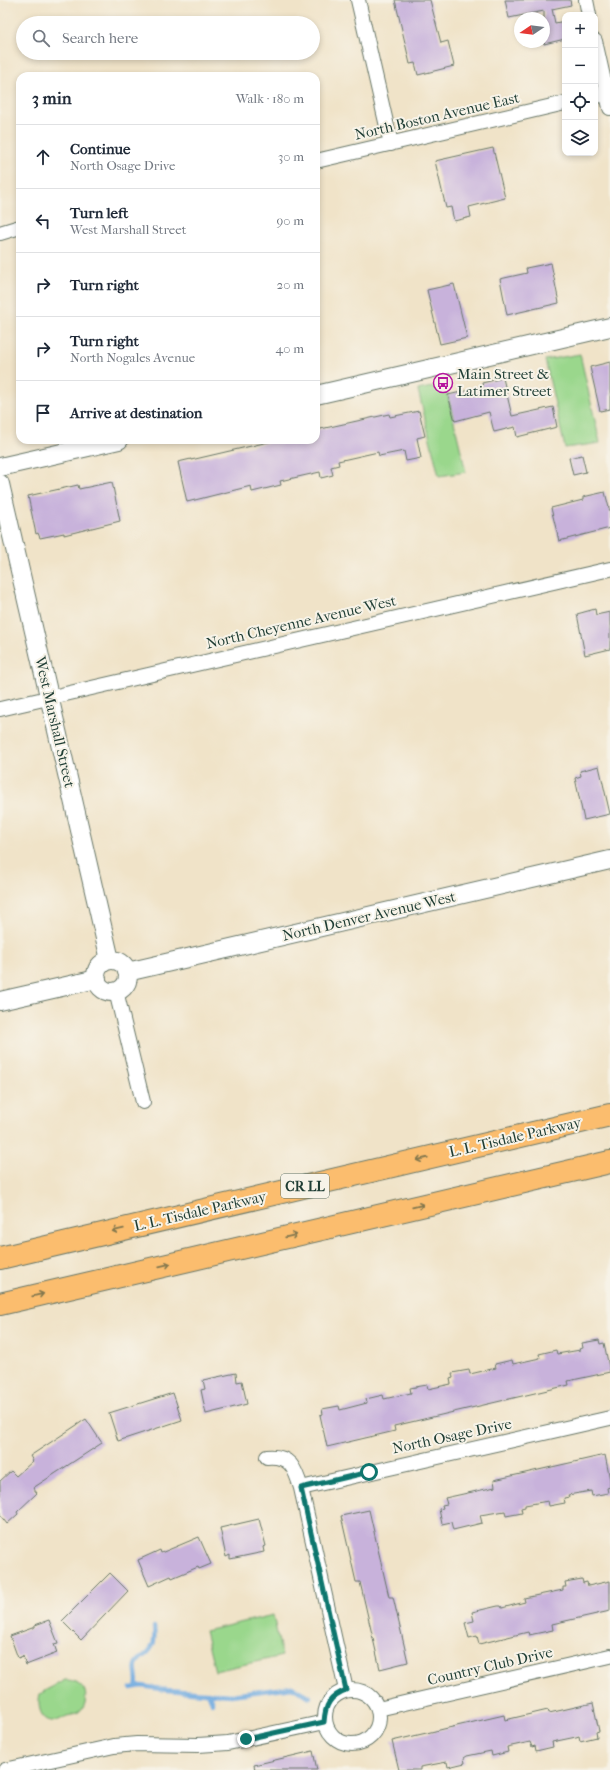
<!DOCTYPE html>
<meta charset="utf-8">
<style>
:root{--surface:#fff;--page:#f2f2f3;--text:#1f2937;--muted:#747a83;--line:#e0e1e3}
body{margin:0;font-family:"IM FELL French Canon",serif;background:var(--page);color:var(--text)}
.controls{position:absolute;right:12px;top:12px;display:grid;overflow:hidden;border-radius:8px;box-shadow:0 2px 6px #0003}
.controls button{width:36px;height:36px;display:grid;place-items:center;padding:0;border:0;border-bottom:1px solid var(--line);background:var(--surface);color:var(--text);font:20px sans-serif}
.compass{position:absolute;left:514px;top:12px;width:36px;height:36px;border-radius:50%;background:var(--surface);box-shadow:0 2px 6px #0003;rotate:257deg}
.stop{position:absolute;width:12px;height:12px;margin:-9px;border:3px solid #0f766e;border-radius:50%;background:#fff}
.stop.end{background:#0f766e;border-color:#fff;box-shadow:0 1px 4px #0008}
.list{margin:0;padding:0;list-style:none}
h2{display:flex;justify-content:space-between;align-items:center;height:52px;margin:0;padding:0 16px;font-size:17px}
h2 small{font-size:13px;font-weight:400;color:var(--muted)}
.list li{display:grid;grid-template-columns:26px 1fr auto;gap:12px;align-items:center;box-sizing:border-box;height:64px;padding:0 16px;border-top:1px solid var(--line)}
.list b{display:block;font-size:15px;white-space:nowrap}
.list p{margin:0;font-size:13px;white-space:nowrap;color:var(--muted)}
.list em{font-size:13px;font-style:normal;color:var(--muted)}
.icon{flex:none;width:22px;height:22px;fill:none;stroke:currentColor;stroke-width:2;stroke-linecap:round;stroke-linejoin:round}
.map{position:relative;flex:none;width:610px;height:1770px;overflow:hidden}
.search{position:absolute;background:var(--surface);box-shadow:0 2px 6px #0003;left:16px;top:16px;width:304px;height:44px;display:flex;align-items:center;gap:10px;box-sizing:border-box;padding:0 14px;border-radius:22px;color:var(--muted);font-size:15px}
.panel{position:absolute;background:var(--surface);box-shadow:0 2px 6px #0003;left:16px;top:72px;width:304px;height:372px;border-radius:12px}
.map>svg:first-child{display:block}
</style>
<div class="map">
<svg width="610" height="1770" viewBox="0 0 610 1770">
<rect width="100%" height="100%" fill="#f7f3e8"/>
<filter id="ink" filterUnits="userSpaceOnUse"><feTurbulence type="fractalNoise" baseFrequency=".025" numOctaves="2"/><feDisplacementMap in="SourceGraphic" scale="8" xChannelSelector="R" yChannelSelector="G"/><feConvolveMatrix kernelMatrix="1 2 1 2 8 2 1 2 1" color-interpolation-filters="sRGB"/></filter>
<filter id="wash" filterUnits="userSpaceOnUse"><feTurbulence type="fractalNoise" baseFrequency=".012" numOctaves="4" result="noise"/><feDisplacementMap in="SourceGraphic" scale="16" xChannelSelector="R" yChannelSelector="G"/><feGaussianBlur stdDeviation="0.9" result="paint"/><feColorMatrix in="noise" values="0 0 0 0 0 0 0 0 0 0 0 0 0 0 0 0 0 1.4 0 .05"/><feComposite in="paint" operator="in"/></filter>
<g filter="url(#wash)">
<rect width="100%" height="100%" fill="#f0e3c8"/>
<path fill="#9ad78c" stroke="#5c8a60" d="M580,354L600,443L565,448L545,360Z
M445,384L466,472L439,476L418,390Z
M273,1615L282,1656L215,1671L205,1631Z
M65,1680C73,1680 79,1682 84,1689C88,1697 85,1710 77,1714C74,1715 70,1715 67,1716C64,1717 60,1720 56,1721C40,1723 37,1705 40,1694C48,1688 57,1685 65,1680Z"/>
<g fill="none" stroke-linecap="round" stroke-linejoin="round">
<path stroke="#6faae0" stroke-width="4.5" d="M136,1687C139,1679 134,1672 136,1665C138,1660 141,1658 145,1655C155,1647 155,1639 154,1627
M131,1688L142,1686L167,1690L231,1695L292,1687L310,1697
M208,1693L212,1702"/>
</g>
<g id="blocks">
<path fill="#c8b2db" d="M395,0H430L441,43L448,41L454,66L418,75L415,63L410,64Z
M505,0H570L571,5L552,9L555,23L565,21V39L544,44V11L509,18Z
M493,148L505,198L469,207L471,217L454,221L451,207L446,208L435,161Z
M551,263L559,303L507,315L500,279L527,273L526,268Z
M454,284L467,338L440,344L427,290Z
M610,362V409L600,411L590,367Z
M503,378L512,416L553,407L557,427L517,437L515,427L494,432L489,412L455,421L448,395L483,387L482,383Z
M419,411L425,436L417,438L421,458L406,461L404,451L379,456L378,452L338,461L339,465L331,467L333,475L321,478L320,472L280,481L281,485L252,492L251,486L187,502L178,462L191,459V460L277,440H316V430L389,414L390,417Z
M582,455L586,472L573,475L569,458Z
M112,482L120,521L64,535V533L40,538L38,533L36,534L28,496L78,485L79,489Z
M605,492L610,512V528L559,541L551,508L583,500V497Z
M595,609L596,615L610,612V649L585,655L577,614Z
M599,766L610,814L584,820L575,778L581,776L580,771Z
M599,1340L600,1344L604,1343L610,1372L568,1381L569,1385L394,1426L395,1431L327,1447L320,1415L323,1414L322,1409L339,1406L340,1410L367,1403L366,1399L383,1395L384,1399L411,1393L410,1388L427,1385L428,1389L451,1384L450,1379L453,1378L452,1373L469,1370L470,1374L496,1368L495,1364L512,1360L513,1364L540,1358L539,1354L556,1350L557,1354L580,1350L579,1349L583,1348L582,1343Z
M236,1373L237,1382L242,1381L247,1404L206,1414L201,1390L205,1389L203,1380Z
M173,1393L182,1420L118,1441L109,1413Z
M86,1419L102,1443L33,1488L37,1493L17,1512L18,1514L7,1524L0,1515V1481L11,1471L16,1476L33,1461L30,1456Z
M605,1455L610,1480V1487L607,1488L608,1493L592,1496L591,1491L568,1495L569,1497L564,1498L565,1503L549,1506L548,1501L525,1505V1507L521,1508L522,1513L506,1516L505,1511L480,1515L482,1523L453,1530L451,1522L442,1524L439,1509L443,1508L442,1505L447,1504L445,1498L495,1487L494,1480Z
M369,1510L389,1597H393L408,1662L380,1669L360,1582H356L341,1516Z
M259,1519L266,1546L263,1547L264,1552L230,1559V1555L226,1557L220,1528Z
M199,1537L211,1564L199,1569L198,1567L172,1578L171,1576L149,1586L138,1560L160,1550L161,1553Z
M110,1573L128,1591L81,1640L62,1621Z
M582,1579L583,1583L587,1582L588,1586L610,1581V1611L552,1624L553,1630L529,1635L528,1632L479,1644L477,1636L469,1638L465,1623L474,1621L472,1612L498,1606H501L502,1608L525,1602L524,1598L563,1590V1587H566L565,1582Z
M49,1620L58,1643L54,1644L57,1653L26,1665L23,1656L18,1658L10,1636L35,1627V1625Z
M593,1703L599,1731L596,1732L597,1737L580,1741L579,1736L576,1737L552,1742L553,1747L536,1751L535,1746L532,1747L530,1742L507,1747L508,1752L492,1756L491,1751L467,1756L464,1758L465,1763L448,1767L447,1762L420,1767V1770H399L392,1741L504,1715L505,1720L548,1710L549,1713Z
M313,1751L317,1770H255L254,1765Z"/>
</g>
</g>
<g filter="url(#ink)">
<use href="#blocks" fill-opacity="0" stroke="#687768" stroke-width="1"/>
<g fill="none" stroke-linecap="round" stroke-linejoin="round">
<g stroke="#687768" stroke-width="16">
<path id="minor" d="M358,0L391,144
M586,0L589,15
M595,41L610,108
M595,96L607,94
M316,161L565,103
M0,233L20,227
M0,709L610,569
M116,991L143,1102
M267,1457C290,1455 295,1468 301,1488L346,1690
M301,1488L610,1418
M325 1717a27 27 0 1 1 54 0a27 27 0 1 1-54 0Z
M378,1709L610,1656
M5,1770L114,1746L137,1744L198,1745L228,1743L325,1722"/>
</g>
<g stroke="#687768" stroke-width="20">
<path id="tertiary" d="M316,395L610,327
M0,467L119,440
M0,484L110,960
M96 976a16 16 0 1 1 32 0a16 16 0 1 1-32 0Z
M127,972L610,860
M0,1001L97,979"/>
</g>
<g stroke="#687768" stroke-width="24">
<path id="motorway" d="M0,1258L610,1115
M0,1304L610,1162"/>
</g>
<use href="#minor" stroke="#fff" stroke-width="14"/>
<use href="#tertiary" stroke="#fff" stroke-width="18"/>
<use href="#motorway" stroke="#fbbd6e" stroke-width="22"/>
</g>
<defs><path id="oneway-shaft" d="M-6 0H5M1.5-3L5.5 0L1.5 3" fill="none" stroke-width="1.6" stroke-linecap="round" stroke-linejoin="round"/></defs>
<g stroke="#82774e">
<use href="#oneway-shaft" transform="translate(422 1159) rotate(167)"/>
<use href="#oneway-shaft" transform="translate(418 1206) rotate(-13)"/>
<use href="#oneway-shaft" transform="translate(118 1230) rotate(167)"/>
<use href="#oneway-shaft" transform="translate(291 1236) rotate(-13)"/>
<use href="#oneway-shaft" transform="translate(165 1265) rotate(-13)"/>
<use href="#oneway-shaft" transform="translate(38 1295) rotate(-13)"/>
</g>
</g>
<g fill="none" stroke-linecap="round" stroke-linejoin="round" filter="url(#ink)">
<path stroke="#0f766e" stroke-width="5" d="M246,1739L324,1722C325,1705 330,1696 346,1690L301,1488L369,1472"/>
</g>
<defs>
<g id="bus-ring" transform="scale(1)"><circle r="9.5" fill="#f7f3e8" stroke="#b5179e" stroke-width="1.5"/><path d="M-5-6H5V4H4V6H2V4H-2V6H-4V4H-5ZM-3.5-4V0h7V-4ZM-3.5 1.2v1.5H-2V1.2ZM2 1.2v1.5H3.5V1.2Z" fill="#b5179e"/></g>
</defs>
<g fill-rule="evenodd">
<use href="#bus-ring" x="443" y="383"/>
</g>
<g text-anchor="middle" stroke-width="4" stroke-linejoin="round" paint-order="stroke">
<rect fill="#f7f3e8" stroke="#60746a" stroke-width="1" x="281" y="1174" width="48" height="24" rx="3"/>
<g font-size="14" font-weight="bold" fill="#1f3d34">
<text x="305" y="1191">CR LL</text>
</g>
<g font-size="15" fill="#1f3d34" stroke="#f7f3e8">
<text transform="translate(437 116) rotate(-13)" y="5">North Boston Avenue East</text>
<text transform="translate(301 622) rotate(-13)" y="5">North Cheyenne Avenue West</text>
<text transform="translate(55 722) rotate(77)" y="5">West Marshall Street</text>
<text transform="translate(369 916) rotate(-13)" y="5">North Denver Avenue West</text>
<text transform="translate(515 1137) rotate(-13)" y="5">L. L. Tisdale Parkway</text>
<text transform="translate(200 1211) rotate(-13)" y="5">L. L. Tisdale Parkway</text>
<text transform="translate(452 1436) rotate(-12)" y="5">North Osage Drive</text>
<text transform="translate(490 1666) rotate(-13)" y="5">Country Club Drive</text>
</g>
<g font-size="15" fill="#1f3d34" stroke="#f7f3e8" text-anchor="start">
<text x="457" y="379">Main Street &amp;<tspan x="457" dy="17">Latimer Street</tspan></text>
</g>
</g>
</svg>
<div class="controls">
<button>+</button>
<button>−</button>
<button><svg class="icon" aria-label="locate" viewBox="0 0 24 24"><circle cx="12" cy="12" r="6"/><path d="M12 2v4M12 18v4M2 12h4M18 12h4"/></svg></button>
<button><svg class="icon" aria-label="layers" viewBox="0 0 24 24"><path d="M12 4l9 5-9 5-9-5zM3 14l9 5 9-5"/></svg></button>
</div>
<svg class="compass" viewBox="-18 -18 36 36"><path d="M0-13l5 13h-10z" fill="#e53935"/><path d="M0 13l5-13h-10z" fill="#747a83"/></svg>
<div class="stop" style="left:369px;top:1472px"></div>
<div class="stop end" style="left:246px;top:1739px"></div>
<div class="search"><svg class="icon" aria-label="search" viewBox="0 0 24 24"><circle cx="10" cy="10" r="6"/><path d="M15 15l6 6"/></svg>Search here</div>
<section class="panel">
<h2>3 min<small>Walk · 180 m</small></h2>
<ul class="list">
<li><svg class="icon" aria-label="ahead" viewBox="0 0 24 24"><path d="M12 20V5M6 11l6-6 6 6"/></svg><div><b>Continue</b><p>North Osage Drive</p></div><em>30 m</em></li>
<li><svg class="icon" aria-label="left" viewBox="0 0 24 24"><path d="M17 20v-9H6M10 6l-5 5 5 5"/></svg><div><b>Turn left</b><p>West Marshall Street</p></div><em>90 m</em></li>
<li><svg class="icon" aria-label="right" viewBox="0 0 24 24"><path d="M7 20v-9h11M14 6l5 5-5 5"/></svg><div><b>Turn right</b></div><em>20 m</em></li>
<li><svg class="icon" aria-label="right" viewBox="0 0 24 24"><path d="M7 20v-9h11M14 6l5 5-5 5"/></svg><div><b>Turn right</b><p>North Nogales Avenue</p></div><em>40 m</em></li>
<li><svg class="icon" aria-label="arrive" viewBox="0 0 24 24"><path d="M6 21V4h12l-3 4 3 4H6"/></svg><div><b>Arrive at destination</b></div></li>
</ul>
</section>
</div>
